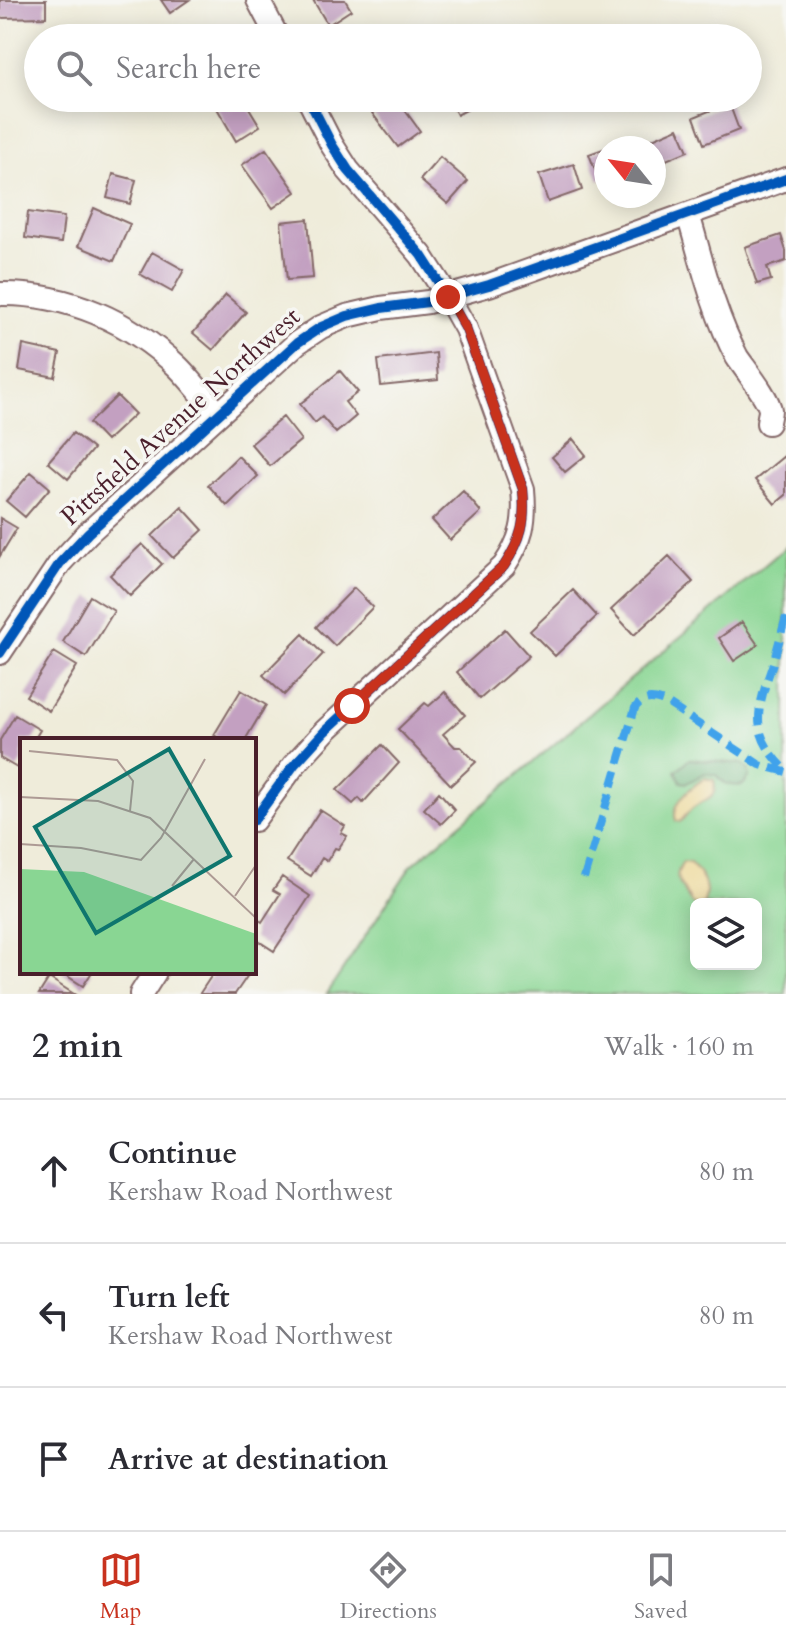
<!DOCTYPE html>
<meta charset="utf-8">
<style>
:root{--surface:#fff;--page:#f7f7f7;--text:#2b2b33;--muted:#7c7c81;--line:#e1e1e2;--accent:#c8321e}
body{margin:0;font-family:Cardo,serif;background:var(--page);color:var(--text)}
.controls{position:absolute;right:24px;bottom:24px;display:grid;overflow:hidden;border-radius:12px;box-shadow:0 4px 20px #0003}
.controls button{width:72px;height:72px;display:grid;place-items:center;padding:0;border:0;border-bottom:2px solid var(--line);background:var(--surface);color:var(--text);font:40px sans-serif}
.compass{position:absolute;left:594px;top:136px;width:72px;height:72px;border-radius:50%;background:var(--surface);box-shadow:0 4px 20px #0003;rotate:300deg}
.stop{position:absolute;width:24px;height:24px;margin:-18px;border:6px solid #c8321e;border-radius:50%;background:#fff}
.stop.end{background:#c8321e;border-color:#fff;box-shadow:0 2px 8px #0008}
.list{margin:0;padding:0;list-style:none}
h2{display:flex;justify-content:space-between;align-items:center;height:104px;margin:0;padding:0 32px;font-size:34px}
h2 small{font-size:26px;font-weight:400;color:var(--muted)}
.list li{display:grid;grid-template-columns:52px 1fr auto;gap:24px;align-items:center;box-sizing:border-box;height:144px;padding:0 32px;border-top:2px solid var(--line)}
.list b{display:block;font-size:30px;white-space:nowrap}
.list p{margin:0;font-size:26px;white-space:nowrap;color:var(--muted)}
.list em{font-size:26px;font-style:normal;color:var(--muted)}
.icon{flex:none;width:44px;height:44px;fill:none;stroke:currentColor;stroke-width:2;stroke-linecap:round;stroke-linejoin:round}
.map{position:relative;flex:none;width:786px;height:994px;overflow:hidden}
.search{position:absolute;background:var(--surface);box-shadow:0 4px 20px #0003;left:24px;right:24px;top:24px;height:88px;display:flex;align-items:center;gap:20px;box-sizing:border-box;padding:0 28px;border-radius:44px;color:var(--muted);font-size:30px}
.sheet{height:536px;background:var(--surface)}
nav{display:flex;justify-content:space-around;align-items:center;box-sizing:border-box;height:112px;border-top:2px solid var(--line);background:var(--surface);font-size:22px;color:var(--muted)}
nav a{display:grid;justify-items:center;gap:4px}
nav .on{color:var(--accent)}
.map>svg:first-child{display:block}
</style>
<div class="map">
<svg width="786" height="994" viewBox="0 0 786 994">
<rect width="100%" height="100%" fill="#f6f6f2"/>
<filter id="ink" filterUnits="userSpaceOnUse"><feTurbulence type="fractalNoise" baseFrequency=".0125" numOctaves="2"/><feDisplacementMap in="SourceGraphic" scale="16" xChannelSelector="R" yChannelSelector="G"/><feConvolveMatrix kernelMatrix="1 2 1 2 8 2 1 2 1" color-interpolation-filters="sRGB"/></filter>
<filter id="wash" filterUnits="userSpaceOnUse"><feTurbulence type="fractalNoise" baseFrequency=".006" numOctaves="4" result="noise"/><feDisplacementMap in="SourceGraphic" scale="32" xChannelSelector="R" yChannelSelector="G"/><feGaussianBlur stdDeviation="1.8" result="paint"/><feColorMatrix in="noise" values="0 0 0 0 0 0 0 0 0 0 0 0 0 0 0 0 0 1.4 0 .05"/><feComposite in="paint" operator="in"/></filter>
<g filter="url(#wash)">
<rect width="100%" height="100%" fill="#efecda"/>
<path fill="#89d693" stroke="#6a7a5f" stroke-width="2" fill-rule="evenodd" d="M786,547V994H327L411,866ZM696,904H756V964H696Z"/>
<path fill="#6eb77d" stroke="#5c6b54" stroke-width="2" d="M689,759L742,764L748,769L750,776L743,785C730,787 724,784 716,775L705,773L687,783L681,782L676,771Z"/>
<path fill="#eeda9e" stroke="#9c7c64" stroke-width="2" d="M705,778L714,780C718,798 707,798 695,806C689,810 685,817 680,822L676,821C670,803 691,787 705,778Z
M683,862L690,863C702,875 711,888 703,904H696V907C689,902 688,896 683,889C675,878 676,874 683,862Z"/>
<g id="blocks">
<path fill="#c3a0c1" d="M0,0H46V17L0,18Z
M161,0H189L170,13Z
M313,0H345L351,10L328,25Z
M211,98H243L260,126L236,141Z
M392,98H396L420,131L398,147L372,113Z
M448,98H478L480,103L457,115Z
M729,103L739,130L704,144L694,117Z
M678,128L688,151L654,165V148H646L643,143Z
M606,148V178L599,180L589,154Z
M266,149L296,192L273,208L242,165Z
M440,157L468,181L448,204L420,180Z
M574,164L582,190L548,202L539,175Z
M113,174L136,180L130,204L107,198Z
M94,208L130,224L114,261L78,246Z
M28,212L64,217L61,243L25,238Z
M308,219L313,278L287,280L281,222Z
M781,235L786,251V261L767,267L771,280L757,284L745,247Z
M152,252L184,270L172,292L140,274Z
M226,295L246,312L213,350L193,333Z
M23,345L60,353L55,377L19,370Z
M436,353L438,380L381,386L378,360Z
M340,371L358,392L345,402L356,416L336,433L322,417L315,423L300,404Z
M117,396L135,414L106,441L89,423Z
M283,417L301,440L270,466L251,444Z
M73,433L93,449L68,479L48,462Z
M573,439L586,455L565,472L552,457Z
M238,456L258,476L227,506L208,485Z
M784,456L786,459V495L775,504L755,480Z
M31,472L50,488L25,517L6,501Z
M463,491L481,512L450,540L432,520Z
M182,507L203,530L173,558L152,536Z
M0,518L17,528L0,556Z
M142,544L162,564L130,596L110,575Z
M669,556L693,582L634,635L611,610Z
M354,588L373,607L335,646L316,627Z
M573,590L597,616L555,656L530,631Z
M90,596L114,611L86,657L63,642Z
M742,622L758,645L734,661L719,638Z
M505,629L529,656L480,699L457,672Z
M303,634L323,654L284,695L263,675Z
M54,652L77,666L49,711L26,696Z
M241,690L266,705L245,740H222L214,735Z
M445,692L465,715L443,734L455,747H461L476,762L451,785L398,729L425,703L429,706Z
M15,715L40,730L34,740H22V760L17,768L0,758V740Z
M382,745L399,763L363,803L359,798L353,804L337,790Z
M439,792L455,810L441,824L424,809Z
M320,810L345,826L341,833L347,836L338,849L335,848L327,861L322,858L311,876L287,861Z
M282,877L310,896L274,951L254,938V917L262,922L280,894L273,890Z
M61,972H92L83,986Z
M214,972H250L235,994H202L200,993Z
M49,978L74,994H39Z"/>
</g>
</g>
<g filter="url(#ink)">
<use href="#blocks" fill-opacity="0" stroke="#846768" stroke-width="2"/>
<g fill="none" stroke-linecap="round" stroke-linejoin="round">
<g stroke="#846768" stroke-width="26">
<path id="minor" d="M258,0L278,38
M688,214C702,262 713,312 737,357C745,369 769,399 770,410C770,414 768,419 768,423
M0,294C67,293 130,321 178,367C192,381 205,398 218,414
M0,653L60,563L88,533L297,343L321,327L347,316L381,308L428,302L489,285L786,179
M254,820L294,765L325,731L504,566C522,539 526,522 523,489L466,329L448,297L421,255L348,170L332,145L308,98
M141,994L155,972"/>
</g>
<use href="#minor" stroke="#fff" stroke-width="22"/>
<path stroke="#40a2eb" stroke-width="8" stroke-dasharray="16 8" stroke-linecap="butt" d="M786,617C781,634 777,650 772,666C756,712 749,733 786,770
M584,878L635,708C644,696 654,698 667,703L760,765L786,772"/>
<g stroke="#f6f6f2" stroke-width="15">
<path id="cycleway" d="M0,653L60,563L88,533L297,343L321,327L347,316L381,308L428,302L489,285L786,179
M254,820L294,765L325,731L504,566C522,539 526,522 523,489L466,329L448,297L421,255L348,170L332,145L308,98"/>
</g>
<use href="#cycleway" stroke="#0057b8" stroke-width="10"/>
</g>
</g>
<g fill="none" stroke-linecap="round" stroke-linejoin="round" filter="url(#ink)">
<path stroke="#c8321e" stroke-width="10" d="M352,706L504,566C522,539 526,521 523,489L466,329L448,297"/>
</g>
<g text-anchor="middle" stroke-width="7" stroke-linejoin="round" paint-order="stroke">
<g font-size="26" fill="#4a1f2b" stroke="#f6f6f2">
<text transform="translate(180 416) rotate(-42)" y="9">Pittsfield Avenue Northwest</text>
</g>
</g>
<g transform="translate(20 738)">
<rect width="236" height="236" fill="#efecda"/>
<path d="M0,131L64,134L236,196V236H0Z" fill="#89d693"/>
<path fill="none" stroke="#ad9a94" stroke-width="2" d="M9,13L97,22L113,43L110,73M0,59L78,63L130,80L236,180M0,106L61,110L121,122L141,100L185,21M152,148L174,121M215,158L236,127"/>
<path fill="#0f766e" fill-opacity="0.15" stroke="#0f766e" stroke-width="4" d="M149,11L210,118L76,195L15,89Z"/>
<rect width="236" height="236" fill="none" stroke="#4a1f2b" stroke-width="4"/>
</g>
</svg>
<div class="controls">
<button><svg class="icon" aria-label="layers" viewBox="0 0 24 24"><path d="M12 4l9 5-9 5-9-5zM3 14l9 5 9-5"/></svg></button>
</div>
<svg class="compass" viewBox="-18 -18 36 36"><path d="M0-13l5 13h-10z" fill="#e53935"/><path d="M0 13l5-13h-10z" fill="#7c7c81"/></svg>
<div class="stop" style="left:352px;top:706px"></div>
<div class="stop end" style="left:448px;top:297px"></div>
<div class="search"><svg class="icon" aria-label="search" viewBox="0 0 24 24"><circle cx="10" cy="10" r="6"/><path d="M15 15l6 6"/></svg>Search here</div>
</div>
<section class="sheet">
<h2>2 min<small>Walk · 160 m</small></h2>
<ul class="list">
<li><svg class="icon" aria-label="ahead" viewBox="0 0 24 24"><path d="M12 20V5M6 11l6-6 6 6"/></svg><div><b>Continue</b><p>Kershaw Road Northwest</p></div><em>80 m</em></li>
<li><svg class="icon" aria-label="left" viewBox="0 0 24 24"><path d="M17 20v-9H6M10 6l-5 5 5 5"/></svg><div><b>Turn left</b><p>Kershaw Road Northwest</p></div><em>80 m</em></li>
<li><svg class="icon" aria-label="arrive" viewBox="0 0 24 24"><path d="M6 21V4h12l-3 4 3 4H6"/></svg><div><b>Arrive at destination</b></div></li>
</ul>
</section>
<nav>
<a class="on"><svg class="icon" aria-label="map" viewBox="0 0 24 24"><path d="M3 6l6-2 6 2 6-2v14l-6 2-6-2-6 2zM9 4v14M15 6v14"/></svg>Map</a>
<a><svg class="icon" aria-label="directions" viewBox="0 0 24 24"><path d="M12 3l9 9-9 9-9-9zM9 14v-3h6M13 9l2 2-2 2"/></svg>Directions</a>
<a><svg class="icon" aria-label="saved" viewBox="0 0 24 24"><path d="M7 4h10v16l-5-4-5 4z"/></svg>Saved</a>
</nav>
